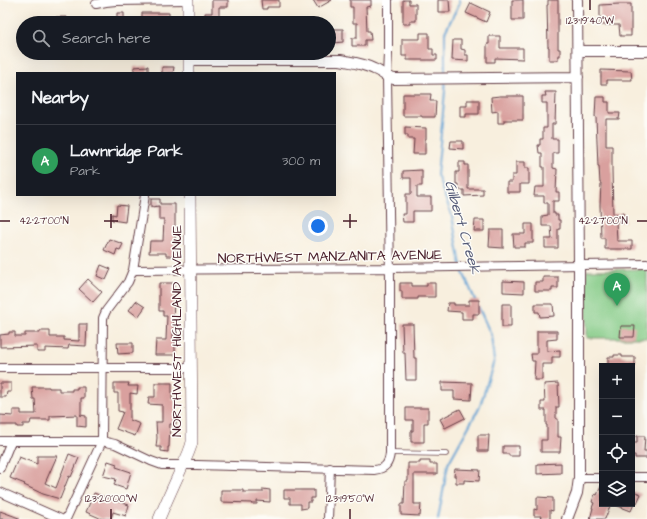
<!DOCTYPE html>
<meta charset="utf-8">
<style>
:root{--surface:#171b24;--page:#242831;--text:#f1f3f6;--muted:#9ea1a6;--line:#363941;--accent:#db2777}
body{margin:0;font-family:"Architects Daughter",sans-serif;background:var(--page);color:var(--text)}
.controls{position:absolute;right:12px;bottom:12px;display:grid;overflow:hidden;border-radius:0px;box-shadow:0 4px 16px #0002}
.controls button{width:36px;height:36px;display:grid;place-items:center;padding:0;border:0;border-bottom:1px solid var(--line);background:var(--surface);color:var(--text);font:20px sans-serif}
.you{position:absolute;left:318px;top:226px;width:14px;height:14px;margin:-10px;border:3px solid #fff;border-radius:50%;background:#1a73e8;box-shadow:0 0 0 6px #1a73e833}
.badge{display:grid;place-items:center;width:26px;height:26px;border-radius:50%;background:var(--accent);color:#fff;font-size:13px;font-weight:700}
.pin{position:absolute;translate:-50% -33px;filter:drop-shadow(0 1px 2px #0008)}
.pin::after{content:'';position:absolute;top:21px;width:14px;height:12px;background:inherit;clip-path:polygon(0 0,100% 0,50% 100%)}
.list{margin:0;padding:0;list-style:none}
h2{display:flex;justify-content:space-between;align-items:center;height:52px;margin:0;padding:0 16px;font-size:17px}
h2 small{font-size:13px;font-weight:400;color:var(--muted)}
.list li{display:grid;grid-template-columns:26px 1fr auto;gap:12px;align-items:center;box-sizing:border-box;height:72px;padding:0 16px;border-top:1px solid var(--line)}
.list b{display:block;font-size:15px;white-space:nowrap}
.list p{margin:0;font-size:13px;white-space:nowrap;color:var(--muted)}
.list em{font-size:13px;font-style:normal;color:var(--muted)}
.icon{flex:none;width:22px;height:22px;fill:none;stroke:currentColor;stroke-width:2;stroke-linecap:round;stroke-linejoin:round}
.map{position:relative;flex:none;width:647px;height:519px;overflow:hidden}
.search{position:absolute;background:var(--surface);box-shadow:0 4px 16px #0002;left:16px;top:16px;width:320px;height:44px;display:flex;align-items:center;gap:10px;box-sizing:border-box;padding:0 14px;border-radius:22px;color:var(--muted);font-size:15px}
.panel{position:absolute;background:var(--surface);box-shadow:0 4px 16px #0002;left:16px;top:72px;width:320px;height:124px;border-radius:0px}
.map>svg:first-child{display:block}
</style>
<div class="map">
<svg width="647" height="519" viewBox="0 0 647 519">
<rect width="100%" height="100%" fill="#fdfcf7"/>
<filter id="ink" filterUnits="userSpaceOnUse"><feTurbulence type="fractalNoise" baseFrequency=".025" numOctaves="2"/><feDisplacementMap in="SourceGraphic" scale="8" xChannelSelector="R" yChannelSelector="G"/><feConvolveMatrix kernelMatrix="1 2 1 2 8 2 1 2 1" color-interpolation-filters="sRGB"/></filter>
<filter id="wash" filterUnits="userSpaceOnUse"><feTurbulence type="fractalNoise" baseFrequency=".012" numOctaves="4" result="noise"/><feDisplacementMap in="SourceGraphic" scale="16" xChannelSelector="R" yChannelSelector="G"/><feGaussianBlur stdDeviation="0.9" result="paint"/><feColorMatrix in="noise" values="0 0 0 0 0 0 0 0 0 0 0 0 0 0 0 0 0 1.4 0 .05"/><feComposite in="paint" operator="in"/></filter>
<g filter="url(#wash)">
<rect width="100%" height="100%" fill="#f8efde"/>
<path fill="#84ca86" stroke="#677458" d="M647,269V338H587L586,274L587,270Z"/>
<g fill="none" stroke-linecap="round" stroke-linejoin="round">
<path stroke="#61a2d4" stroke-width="2" d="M445,75V32L460,2L459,0
M445,82V91L437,175L452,216L461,265
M462,270L476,302
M438,519L448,464L480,406L494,361L491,335L478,306"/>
</g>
<g id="blocks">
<path fill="#d9a09e" d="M212,0H228V7H219V23H205V13H212Z
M261,0H279V7H267V9H262Z
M313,0H332L318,8Z
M350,0H371V6L366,7L367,31H370L371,40H365V46H352V38H357V23H353V7H350Z
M403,0H409V4H416V21H410V24H403Z
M438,0H449L450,12H438Z
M512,0H523V20H512Z
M548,0H558V49H560V56H558V60H549V47H548L547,5H548Z
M471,3L490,12L486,22L466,13Z
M619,4H631V36H620L619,25H600V5Z
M117,13H124V23H117Z
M142,13H169V23H142Z
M56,17H67V23H57Z
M329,29H343V42L333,43V39H329Z
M420,33H429V49H433V55H437V60H407V56H402V39H420Z
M489,36H500V48H523V59L495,58V62H487V44H489Z
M453,40H461V49L465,50V55H468V61L452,60Z
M148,66V73H134V67Z
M162,67H174L173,73H162Z
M601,70L631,71L632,80H607V84H601Z
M545,92H556L555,124H552V139H558V153H553V168L557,169L556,192H559V201H553V213H555V215H558V220H560V229H558V248H545V239H552L551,226H542V216L548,215V203H544V196H534L535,187H544V167H542V153H539L538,145H540V139H543V128H547V103H542V96H546Z
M403,94H431L430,101H436L435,117H422V116H403Z
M500,96H523V120H504V123H498V111L492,112L491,97Z
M596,97H605V102H609V113H620L619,119H606V146H612V170L613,214L624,213L625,222H616L617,241H632V249H605V238H601L600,205L601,183H600L599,166H598L596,117H595Z
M467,100H479V114H466V117H460V106H467Z
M405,127L426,128V139H425V154H413L414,139H408V135H405Z
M451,141H463V149L450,148Z
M459,162H465V165H468V189H483V195L464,196V190H458V184H456V172H459Z
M516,162H525V168H529V184H520V192H507V182H512V175H516Z
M422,170V186H417V197H431V211H413V222H403L402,214H406V194H411V178H403V171Z
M151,199H160V204H175V256H166V253H149L150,241H163L164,219H159V206L151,207Z
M117,205L127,206L125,222L112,220V214L116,215Z
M475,220H484V231H474Z
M525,224H533V243H525V247H514L513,234H525Z
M490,230H503V248L489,247Z
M109,239L123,244L120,250L117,249L115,255L104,250Z
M101,265L111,269L106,280L97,276Z
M543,277H558V288H552V291H535V282H543Z
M88,279L102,292L93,302L79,289Z
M503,281L524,282V293L503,292Z
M159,283H174L173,341H175V355H155L156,340H166L167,316H163V311H159Z
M400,283H412V286H427V283H435V297H418V299H402V291H400Z
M469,300H479V314H473V319H462V312L447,311L448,303H454V305H469Z
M136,301L145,307L138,317L129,310Z
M502,304H511V327H502Z
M535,304H553L554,316L540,317L539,312H535Z
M79,324H87L86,346L69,345L68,349L45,348V352H37V346L0,347V335L9,334V332H15V336H25V333H40V331H50V337H64V340L79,341Z
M402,324H413L414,358H416V380H406L405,353H403Z
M621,326H635L634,337H620Z
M537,331H557V339L547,340V351L560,350V357H552V364H542V380H534L535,361H532L531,354H537Z
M117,343H133V353L118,354Z
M614,355H622V357H635V366H608V357H614Z
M442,382L472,383L471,400L454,399V391H442Z
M0,383H11V392H7L6,397H0Z
M114,383H129L128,386H138L137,394L130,393V420L140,424L135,436L116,429L123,412L118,411V393H114Z
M155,383H172V400H175L176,424H170L169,447H168V452L161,451V447H156L157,438L156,422H162V405L148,404L149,397H155Z
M558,383L559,407H556V419H558V437H561L560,452H541V440H547V425H546V410H541V402H545L544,384Z
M32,387H49V388H59V391H72V389H77V387H84V398H81V415H80L86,416V427L77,426V415L50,416V420H31L30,424H23V427H17V425H0V415L13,416V410H21V414H36L35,399H33Z
M406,408H428V423H424V442H411V431H413V420H406Z
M460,409L465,418L445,428L440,419Z
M478,435H489L488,451H478Z
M637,436H645L644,451H647V458H635V455H632V443H637Z
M503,446H519V456H509V454H503Z
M69,454L79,458L71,477L69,476L60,499L43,494L24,485L25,484L10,478L19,457L37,464V456H57L45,483L56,488Z
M108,461L117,464L116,467L131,472L126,489L114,485L116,479L103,476Z
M420,461H430V464H437V474H414V504H421L420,516L401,515V504H404L405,481H408V463H420Z
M561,463V473L537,474V464Z
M455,469L480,470L479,481L464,480V483H456V476H454Z
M602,484V504L610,506L605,519H590L593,508H592L594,503L592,502L595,494L597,495Z
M263,489L270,490V502L257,501V504H251L252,503L221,502V490H243V492H263Z
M284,490H314V498H311V502H307V508L301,509V504H290V498H284Z
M633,491L641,494L637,503H632V494Z
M94,493L104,497L129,505L126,516L113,512L111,519H102L86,512Z
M537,497L553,498V511L550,510V519H541L542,516H534V509L537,510Z
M613,504H634L631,511Z
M0,511L19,518V519H0Z"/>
</g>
</g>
<g filter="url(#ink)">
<use href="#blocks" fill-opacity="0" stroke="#643e46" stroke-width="1"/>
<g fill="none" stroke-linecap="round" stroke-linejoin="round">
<g stroke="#643e46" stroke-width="5.5">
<path id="service" d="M390,453L446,454"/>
</g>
<g stroke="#643e46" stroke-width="10">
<path id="minor" d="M96,4L106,2L116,1L188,0
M133,270L390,268L647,264
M0,368H192
M0,441H102L115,444L151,461L162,465H197L374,470C385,469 389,464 390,453V278L387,77L388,53V0
M0,468L11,441
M632,477H647
M579,478H602
M0,492L61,519
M66,519L102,441L103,318L106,311L128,282L133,270L145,195
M328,519L330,468"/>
</g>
<g stroke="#643e46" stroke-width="12">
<path id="tertiary" d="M578,51H647
M189,60H340C351,62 365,64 374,69C382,72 385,77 394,79L578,77
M567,519L577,493L579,478V265L577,0"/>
</g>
<g stroke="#643e46" stroke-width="12">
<path id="secondary" d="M188,0V23
M189,53V73
M159,519C166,502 174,485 182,467C186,459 190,451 192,442L190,195"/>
</g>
<use href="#service" stroke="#fff" stroke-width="4"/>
<use href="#minor" stroke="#fff" stroke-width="8"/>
<use href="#tertiary" stroke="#fff" stroke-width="10"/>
<use href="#secondary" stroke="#fff" stroke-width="11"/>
</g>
</g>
<path fill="none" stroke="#4a1f2b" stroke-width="1.5" d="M590,0V10M111,214V228M350,214V228M0,221H10M104,221H118M343,221H357M637,221H647M111,509V519M350,509V519"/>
<g text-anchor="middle" stroke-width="3" stroke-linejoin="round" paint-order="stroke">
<g font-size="14" fill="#4a1f2b" stroke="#fdfcf7">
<text transform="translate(330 256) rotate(-1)" y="5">NORTHWEST MANZANITA AVENUE</text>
<text transform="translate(176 331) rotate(-90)" y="5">NORTHWEST HIGHLAND AVENUE</text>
</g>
<g font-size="15" font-style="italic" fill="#545a77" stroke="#fdfcf7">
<text transform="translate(463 227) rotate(74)" y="5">Gilbert Creek</text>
</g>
</g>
<g font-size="10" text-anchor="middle" fill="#4a1f2b" stroke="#fdfcf7" stroke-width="3" stroke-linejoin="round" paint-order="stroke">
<text x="590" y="24">123°19'40"W</text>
<text x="44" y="224">42°27'00"N</text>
<text x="603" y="224">42°27'00"N</text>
<text x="111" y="502">123°20'00"W</text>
<text x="350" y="502">123°19'50"W</text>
</g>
</svg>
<div class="controls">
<button>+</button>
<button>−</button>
<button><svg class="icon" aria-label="locate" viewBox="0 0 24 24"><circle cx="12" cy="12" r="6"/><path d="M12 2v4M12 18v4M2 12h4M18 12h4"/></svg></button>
<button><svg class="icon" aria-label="layers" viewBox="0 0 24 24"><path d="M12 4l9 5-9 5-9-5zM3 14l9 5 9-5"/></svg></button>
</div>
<div class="you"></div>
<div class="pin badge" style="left:617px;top:306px;background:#2e9e5b">A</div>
<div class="search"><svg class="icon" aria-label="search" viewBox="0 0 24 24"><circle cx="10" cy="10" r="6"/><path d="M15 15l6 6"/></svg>Search here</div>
<section class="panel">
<h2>Nearby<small></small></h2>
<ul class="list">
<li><span class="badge" style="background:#2e9e5b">A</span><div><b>Lawnridge Park</b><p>Park</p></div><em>300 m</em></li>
</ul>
</section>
</div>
